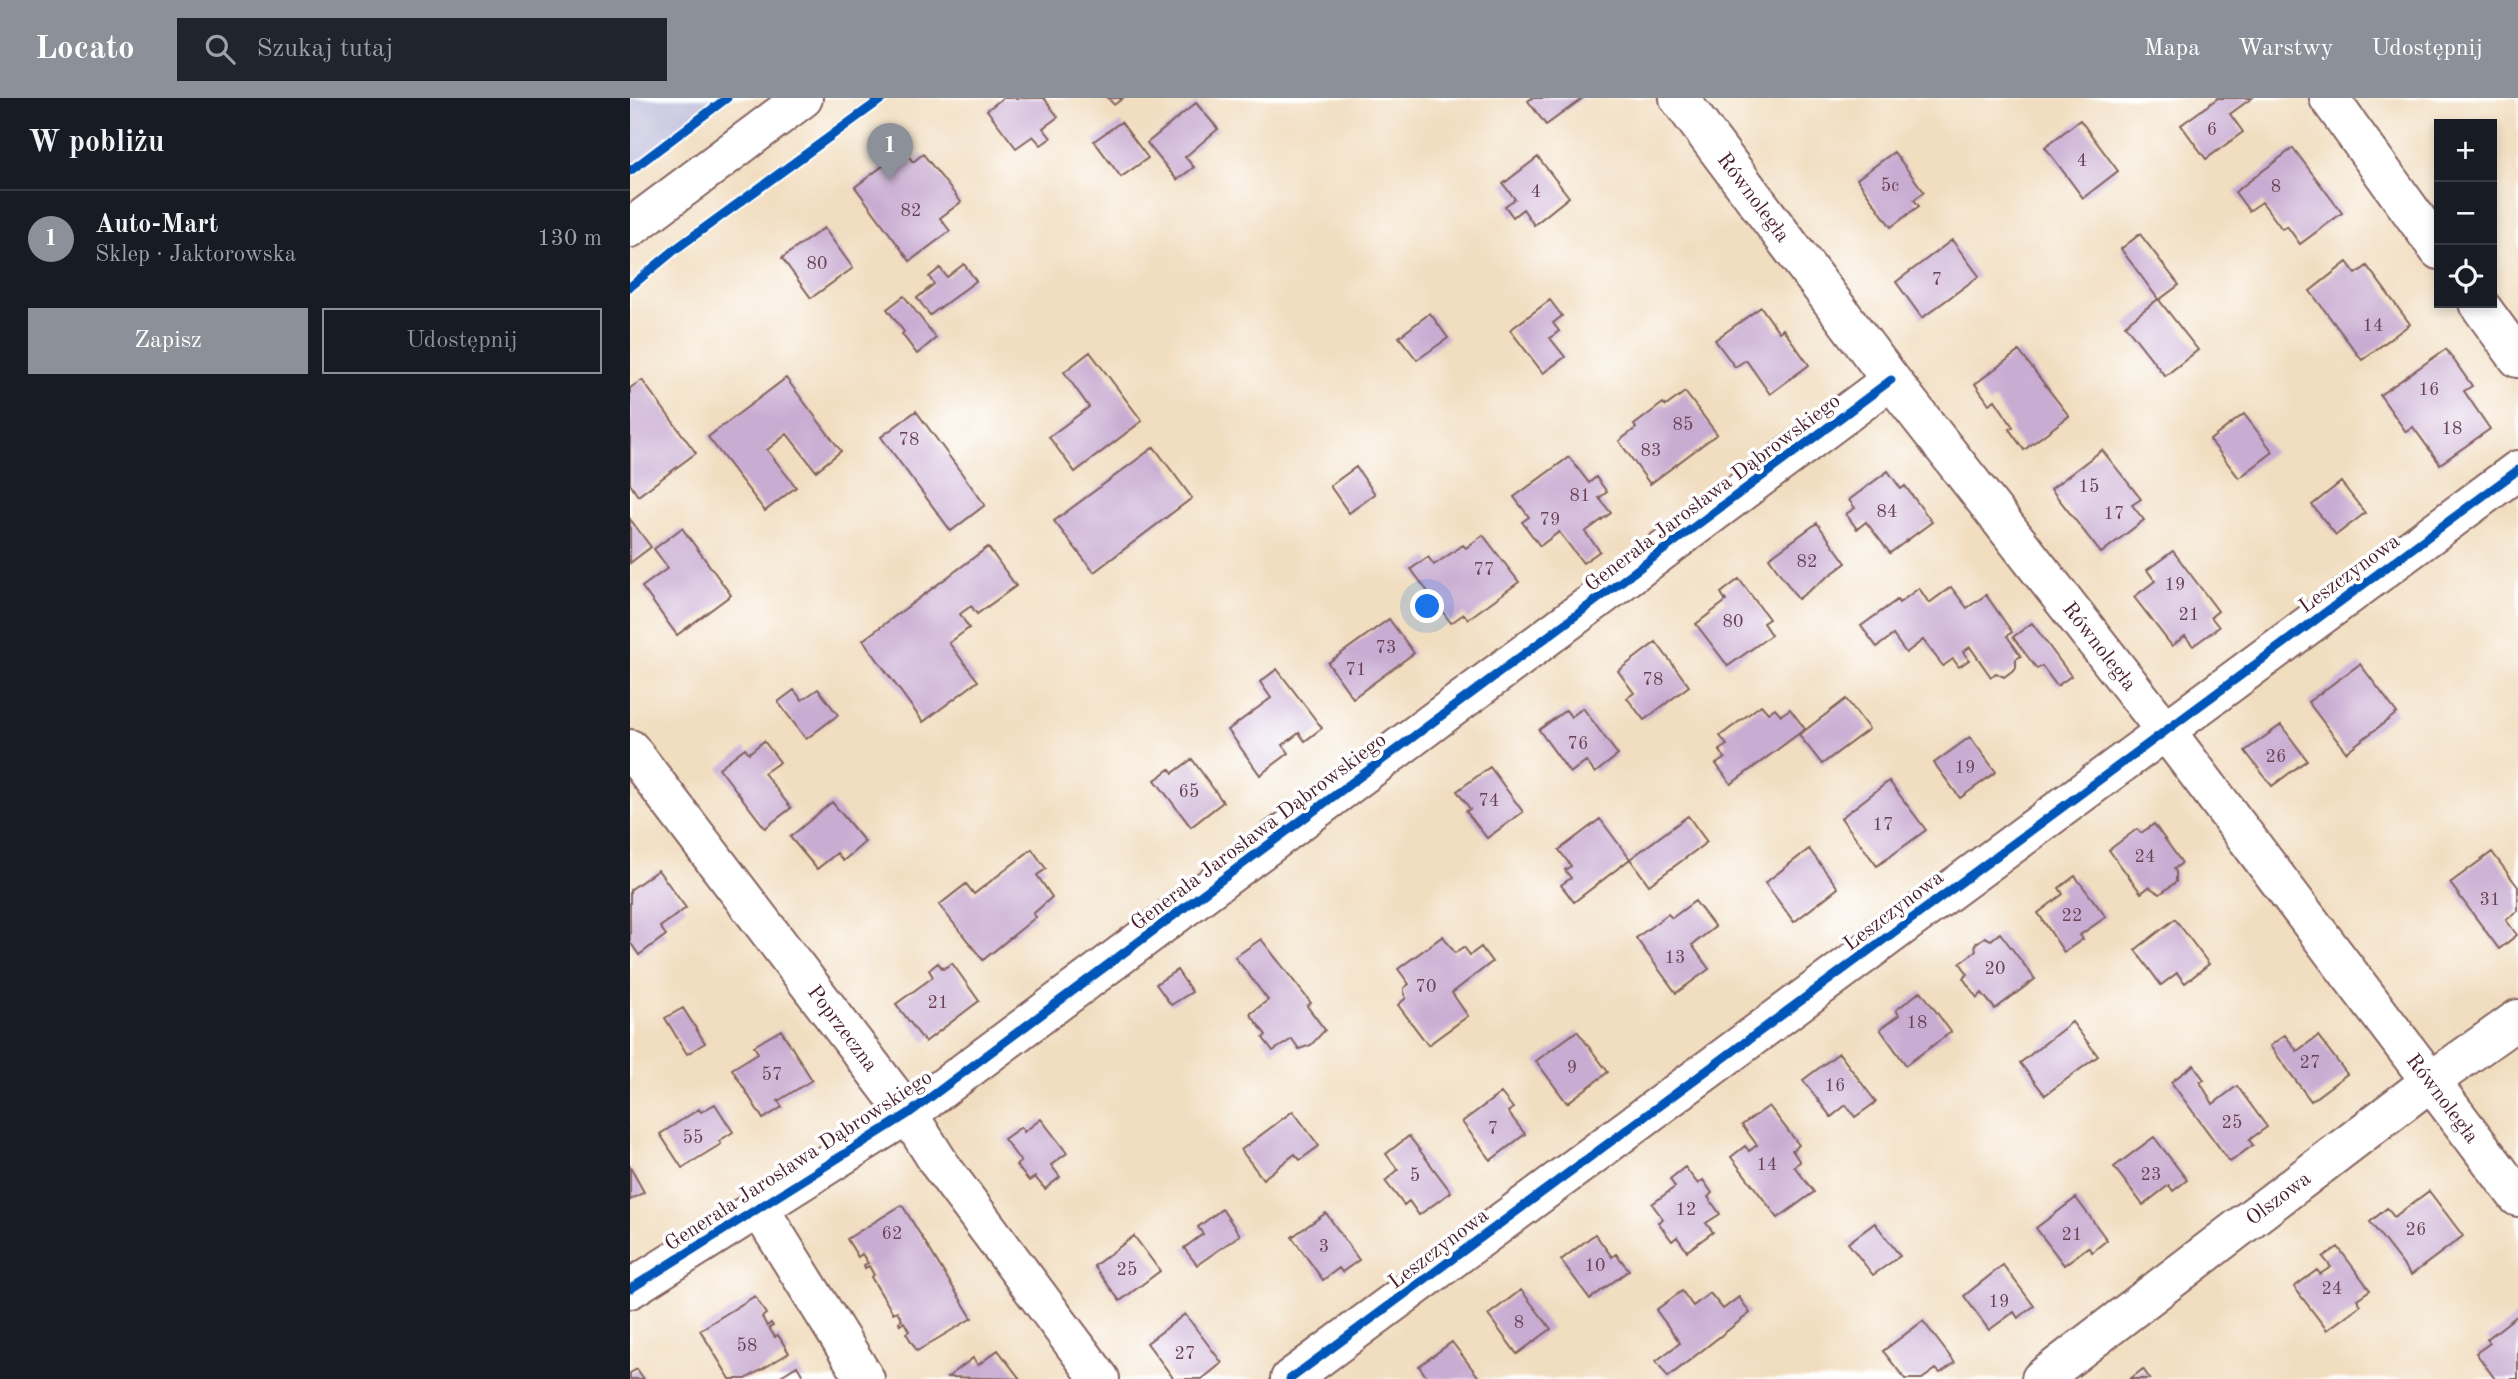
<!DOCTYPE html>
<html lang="pl">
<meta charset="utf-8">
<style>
:root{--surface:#171b24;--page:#20242c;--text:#f1f3f6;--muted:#9ea1a6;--line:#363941;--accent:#8c9099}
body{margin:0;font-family:"Old Standard TT",serif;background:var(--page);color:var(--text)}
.controls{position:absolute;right:21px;top:21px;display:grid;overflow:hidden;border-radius:0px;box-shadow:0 4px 10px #0003}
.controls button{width:63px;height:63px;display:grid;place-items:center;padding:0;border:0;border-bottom:2px solid var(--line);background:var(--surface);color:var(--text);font:35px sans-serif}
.you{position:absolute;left:798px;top:509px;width:24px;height:24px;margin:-18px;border:5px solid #fff;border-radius:50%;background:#1a73e8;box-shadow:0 0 0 10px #1a73e833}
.badge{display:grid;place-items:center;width:46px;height:46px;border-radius:50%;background:var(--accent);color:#fff;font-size:23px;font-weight:700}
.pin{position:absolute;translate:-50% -58px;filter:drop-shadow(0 2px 4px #0008)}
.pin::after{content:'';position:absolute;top:37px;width:24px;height:21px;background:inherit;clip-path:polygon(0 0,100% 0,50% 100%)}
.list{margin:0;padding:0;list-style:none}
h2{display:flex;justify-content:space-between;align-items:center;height:91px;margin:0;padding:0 28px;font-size:30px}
h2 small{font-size:23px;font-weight:400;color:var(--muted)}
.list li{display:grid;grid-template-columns:46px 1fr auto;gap:21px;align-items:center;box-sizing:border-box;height:98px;padding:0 28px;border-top:2px solid var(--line)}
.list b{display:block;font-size:26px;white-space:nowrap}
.list p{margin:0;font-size:23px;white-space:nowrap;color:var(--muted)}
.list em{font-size:23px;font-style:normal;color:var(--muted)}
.actions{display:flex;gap:14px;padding:21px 28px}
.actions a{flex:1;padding:16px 0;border:2px solid var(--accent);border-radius:0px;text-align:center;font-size:24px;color:var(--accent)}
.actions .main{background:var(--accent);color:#fff}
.icon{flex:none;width:38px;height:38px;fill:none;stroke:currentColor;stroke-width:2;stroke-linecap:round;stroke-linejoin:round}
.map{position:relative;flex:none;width:1888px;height:1281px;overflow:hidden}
header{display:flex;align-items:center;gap:42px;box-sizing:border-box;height:98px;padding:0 35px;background:var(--accent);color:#fff}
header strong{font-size:33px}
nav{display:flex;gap:38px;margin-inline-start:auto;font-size:24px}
.search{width:490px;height:63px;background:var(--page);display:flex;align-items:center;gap:18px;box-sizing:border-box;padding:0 24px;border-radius:0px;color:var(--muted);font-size:26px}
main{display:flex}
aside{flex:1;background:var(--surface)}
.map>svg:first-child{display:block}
</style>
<header>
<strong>Locato</strong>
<div class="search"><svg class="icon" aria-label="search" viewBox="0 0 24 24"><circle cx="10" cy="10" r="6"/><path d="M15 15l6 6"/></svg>Szukaj tutaj</div>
<nav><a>Mapa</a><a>Warstwy</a><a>Udostępnij</a></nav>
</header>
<main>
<aside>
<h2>W pobliżu<small></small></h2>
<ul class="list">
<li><span class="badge">1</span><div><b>Auto-Mart</b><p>Sklep · Jaktorowska</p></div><em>130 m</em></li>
</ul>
<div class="actions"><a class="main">Zapisz</a><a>Udostępnij</a></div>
</aside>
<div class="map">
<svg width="1888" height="1281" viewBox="0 0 1888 1281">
<rect width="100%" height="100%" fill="#fff"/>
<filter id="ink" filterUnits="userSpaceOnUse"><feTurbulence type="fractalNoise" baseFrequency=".0143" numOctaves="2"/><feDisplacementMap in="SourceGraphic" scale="14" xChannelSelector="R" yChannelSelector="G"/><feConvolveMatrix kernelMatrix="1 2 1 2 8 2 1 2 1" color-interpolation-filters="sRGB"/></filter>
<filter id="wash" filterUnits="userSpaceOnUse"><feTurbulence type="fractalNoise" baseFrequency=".00686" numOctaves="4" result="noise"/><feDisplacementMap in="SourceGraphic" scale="28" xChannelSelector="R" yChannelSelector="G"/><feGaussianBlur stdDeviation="1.57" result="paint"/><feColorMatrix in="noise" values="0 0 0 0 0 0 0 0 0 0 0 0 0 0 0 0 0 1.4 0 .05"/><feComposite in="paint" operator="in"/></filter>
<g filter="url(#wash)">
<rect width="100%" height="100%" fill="#f1ddbf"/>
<path fill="#c2c1dc" d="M0,0H100L0,75Z"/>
<g id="blocks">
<path fill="#c9acd2" d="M373,0H414L428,19L413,30L421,40L411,47L403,38L386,50L357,12Z
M478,0H493L484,7Z
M902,0H953L916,27L898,3Z
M1588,0H1622L1600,16L1613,34L1576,61L1551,27Z
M566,5L588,31L555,59L564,69L547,82L517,45Z
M1450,22L1488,73L1453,100L1415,49Z
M491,24L518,60L491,79L464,43Z
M1663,50L1712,115L1670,146L1657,128L1652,131L1632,104L1619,113L1605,94Z
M274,52L283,64L293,56L331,104L310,120L320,133L280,163L225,89Z
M1264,54L1294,94L1284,102L1289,108L1261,129L1227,81Z
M908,59L939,99L904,127L893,111L883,119L875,108L885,101L873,86Z
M194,130L223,170L181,200L152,160Z
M1510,136L1549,187L1529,202L1568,252L1535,278L1495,227L1528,201L1491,151Z
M1322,142L1349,178L1292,220L1266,184Z
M1717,164L1726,176L1737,168L1780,226L1732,262L1680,193Z
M334,166L346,183L300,217L287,200L304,186L299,179L310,170L317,179Z
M274,198L306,240L287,256L272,236L274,234L257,211Z
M920,202L932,218L923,225L929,233L920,240L935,259L913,275L880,232Z
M1131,209L1149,234L1153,231L1179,267L1140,296L1116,262L1105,269L1085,242Z
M800,215L818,240L787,262L769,239Z
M1816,251L1842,288L1834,293L1860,331L1810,366L1783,329L1776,334L1750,297Z
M1389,253L1439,318L1394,352L1379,331L1383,329L1365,302L1359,306L1345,286Z
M460,254L512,323L445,374L419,339L459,309L434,274Z
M156,280L211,353L186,373L157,336L137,352L166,389L135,413L78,339Z
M12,282L66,355L8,398L0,386V290Z
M1055,294L1087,336L1020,386L989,343L1006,330L1004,327L1033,305L1036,308Z
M286,313L355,407L321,433L251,339Z
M1614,316L1643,354L1609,380L1580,342Z
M524,349L562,400L464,474L424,423Z
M1472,352L1511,401L1502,407L1514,422L1471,455L1421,391Z
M939,359L959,385L966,379L977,394L969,400L981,415L955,434L970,453L953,465L929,434L910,448L892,424L899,419L884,399Z
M726,369L745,396L719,415L700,388Z
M1258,373L1271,391L1275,388L1302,424L1260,455L1236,424L1227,431L1216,416L1225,410L1219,402Z
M1711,384L1735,415L1706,437L1682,407Z
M0,421L21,449L0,465Z
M1187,425L1216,465L1168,501L1139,460Z
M52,430L101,497L47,537L12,489L38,470L24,451Z
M853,437L889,484L838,521L834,516L821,525L781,471L798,459L804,467L833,447L836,450Z
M358,449L386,488L347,516L341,508L330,516L339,530L319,545L348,583L293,624L233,542Z
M1543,453L1588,513L1581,519L1589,529L1563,548L1555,538L1542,548L1504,499L1525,483L1517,472Z
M1109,481L1139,521L1133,525L1141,537L1098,568L1066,526L1096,503L1091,495Z
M1321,489L1337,510L1356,497L1382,534L1377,538L1391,558L1386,561V570L1374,579L1366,575L1361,579L1340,549L1333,554L1339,562L1329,569L1323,561L1313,568L1293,542L1276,555L1263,537L1247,549L1231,528L1267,502L1269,505L1289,490L1299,505Z
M759,521L784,555L723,600L698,565Z
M1402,525L1441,578L1427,588L1412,568L1407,571L1383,539Z
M1026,544L1059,588L1014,622L997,600L1004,595L988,573Z
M1730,566L1767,615L1716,654L1678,604Z
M647,571L692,630L675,643L669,635L653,647L659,655L630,677L598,632L641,600L630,584Z
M188,591L208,617L176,641L148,604L164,592L172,602Z
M1216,601L1239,631L1192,666L1169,637Z
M1131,607L1138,615L1145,610L1151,617L1160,611L1175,631L1101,686L1086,666L1095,660L1089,652L1097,647L1090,638Z
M953,610L988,657L965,675L956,663L940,675L909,632L936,612L941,619Z
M1651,627L1677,662L1642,688L1615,653Z
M1340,639L1366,674L1330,700L1304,665Z
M134,643L150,664L134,675L161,710L135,730L89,670L115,650L119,655Z
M562,661L593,704L561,729L525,682L540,671L543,675Z
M860,669L893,714L857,740L836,713L840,711L827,693Z
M1259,683L1296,732L1247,768L1211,720Z
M202,704L235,744L213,763L207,755L187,771L160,739Z
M1058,718L1077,744L1019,787L1000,761Z
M970,721L1000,761L944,804L931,787L941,780L935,772L941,768L929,752Z
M1524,726L1552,765L1544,771L1546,774V784L1530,796L1519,789L1511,795L1479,752L1507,731L1511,735Z
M402,751L416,771L407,777L422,799L403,816L406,819L353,862L309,807L336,786L344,796Z
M1179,751L1208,790L1164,824L1135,785Z
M1862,754L1888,789V813L1876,822L1887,837L1869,851L1820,785Z
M28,772L56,810L30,829L36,837L9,857L0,844V792Z
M1445,778L1476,819L1450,837L1453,841L1434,854L1408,815L1433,796L1429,790Z
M1065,803L1085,829L1062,847L1079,871L1046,895L1006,840L1038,816L1042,820Z
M1545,821L1579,866L1555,885L1547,875L1531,887L1505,852Z
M1370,835L1405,881L1365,911L1352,895L1347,900L1333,880L1338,876L1330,865L1346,853L1345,846L1355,839L1361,842Z
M813,838L825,855L834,849L840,857L851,849L862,864L822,895L838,918L798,947L768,907L776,900L774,896V890L779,886L768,871Z
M631,841L681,905L677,908L695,932L681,947L669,951L662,941L643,953L633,940L636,937L620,916L638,902L605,859Z
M308,865L313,871L322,865L349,903L295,944L266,906L303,879L299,872Z
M547,872L562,894L541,907L526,886Z
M1291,893L1321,934L1276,967L1250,931L1269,917L1266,912Z
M53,910L75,945L57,956L35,920Z
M1442,924L1468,958L1415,997L1390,965Z
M151,932L182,982L148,1003L152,1009L133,1021L102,971L128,955L124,948Z
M947,933L978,974L937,1005L906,963Z
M1655,937L1667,953L1688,938L1717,976L1681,1003L1640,948Z
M1209,955L1246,1004L1225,1019L1216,1007L1201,1019L1173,982Z
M1564,967L1574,982L1570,984L1583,1006L1607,988L1637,1029L1619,1042L1623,1047L1600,1064L1541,984Z
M871,995L883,1010L878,1014L895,1036L861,1062L832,1024Z
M85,1006L103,1034L89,1043L91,1046L52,1070L30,1036L69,1011L71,1014Z
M1139,1008L1169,1047L1162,1052L1170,1064L1164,1068L1184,1094L1148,1120L1101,1059L1115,1048L1119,1053L1127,1047L1112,1027Z
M663,1013L689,1048L670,1062L665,1056L633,1081L611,1052Z
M411,1021L437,1055L421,1067L430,1079L415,1091L405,1079L399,1083L386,1067L391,1064L374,1041L391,1029L394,1034Z
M779,1038L821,1094L789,1117L779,1103L774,1107L755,1083L768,1072L756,1056Z
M1524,1039L1557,1082L1543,1093L1539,1087L1513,1107L1484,1069Z
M0,1069L14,1094L0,1102Z
M1055,1069L1068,1086L1073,1082L1082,1095L1078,1099L1090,1116L1076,1125L1083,1134L1057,1153L1047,1139L1042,1143L1028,1124L1033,1121L1022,1106L1045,1089L1040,1081Z
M1799,1093L1833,1138L1781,1177L1740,1124L1757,1110L1764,1119Z
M1446,1100L1477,1142L1462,1154L1458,1149L1434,1167L1406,1130Z
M272,1107L342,1220L287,1253L276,1235L279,1233L274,1224L270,1227L269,1224L272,1222L267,1213L263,1215L241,1179L244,1177L239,1168L235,1170L234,1167L238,1165L232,1156L228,1159L217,1141Z
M592,1111L610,1137L567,1167L554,1150L573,1136L568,1129Z
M696,1115L729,1162L712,1174L709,1170L693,1182L662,1139Z
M1245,1125L1270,1158L1243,1177L1218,1145Z
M965,1136L982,1159L986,1156L999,1172L960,1201L931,1162Z
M504,1138L530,1173L490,1203L464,1168Z
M1708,1149L1740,1192L1727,1201L1731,1207L1697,1232L1664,1189L1687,1172L1690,1176L1701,1169L1693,1159Z
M1373,1167L1404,1208L1388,1220L1384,1214L1359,1232L1334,1198Z
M891,1192L921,1231L887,1256L858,1217Z
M1052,1193L1063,1208L1080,1195L1093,1211L1109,1199L1120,1215L1038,1279L1026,1263L1050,1245L1026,1212Z
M125,1198L136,1216L132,1219L137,1228L141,1225L143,1228L139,1230L145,1239L148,1237L159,1255L116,1281H100L70,1232Z
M555,1216L592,1265L572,1281H544L517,1245Z
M1888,1217V1281H1865L1846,1255L1860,1245L1857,1241Z
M1293,1223L1325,1265L1310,1275L1306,1271L1292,1281H1275L1253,1253Z
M822,1244L850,1281H798L789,1268Z
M368,1252L390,1281L318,1279L343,1260L348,1267Z
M167,1268L175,1281H146Z
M7,1271L14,1281H0V1275Z
M1513,1271L1520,1281H1500Z"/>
</g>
</g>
<g filter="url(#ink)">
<use href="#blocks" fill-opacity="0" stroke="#84625f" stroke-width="2"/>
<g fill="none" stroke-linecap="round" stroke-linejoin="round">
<g stroke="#84625f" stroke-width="42">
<path id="minor" d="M1049,0L1261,282L1535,632L1888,1099
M1699,0L1809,152
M1848,205L1888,260
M0,651L278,1016L311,1068L470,1281
M129,1110L235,1281
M0,1191L278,1016L1261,282
M660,1281L1888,372
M1411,1281L1801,983L1888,921"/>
</g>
<g stroke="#84625f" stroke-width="42">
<path id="secondary" d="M0,130L173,0"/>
</g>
<use href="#minor" stroke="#fff" stroke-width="38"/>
<use href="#secondary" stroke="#fff" stroke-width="38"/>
<g stroke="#fff" stroke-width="13">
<path id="cycleway" d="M0,73L97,0
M0,189L47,150L253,0
M0,1191L278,1016L1261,282
M660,1281L1888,372"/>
</g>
<use href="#cycleway" stroke="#0057b8" stroke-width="9"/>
</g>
</g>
<g text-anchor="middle" stroke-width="7" stroke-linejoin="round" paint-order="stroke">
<g font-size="18" fill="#6a4255">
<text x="1582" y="37">6</text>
<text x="1452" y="68">4</text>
<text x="1260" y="93">5c</text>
<text x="1646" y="94">8</text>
<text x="906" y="99">4</text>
<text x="281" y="118">82</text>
<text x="187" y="171">80</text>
<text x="1307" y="187">7</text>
<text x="1743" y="233">14</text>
<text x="1799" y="297">16</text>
<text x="1053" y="332">85</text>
<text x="1822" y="336">18</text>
<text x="279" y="347">78</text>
<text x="1021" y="358">83</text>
<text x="1459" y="394">15</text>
<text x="950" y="403">81</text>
<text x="1257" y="419">84</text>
<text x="1484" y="421">17</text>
<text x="920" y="427">79</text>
<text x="1177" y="469">82</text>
<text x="854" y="477">77</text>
<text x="1545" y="492">19</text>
<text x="1559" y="522">21</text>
<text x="1103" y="529">80</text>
<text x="756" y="555">73</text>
<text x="726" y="577">71</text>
<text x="1023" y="587">78</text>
<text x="948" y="651">76</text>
<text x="1646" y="664">26</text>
<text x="1335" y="675">19</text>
<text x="559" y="699">65</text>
<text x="859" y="708">74</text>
<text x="1253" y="732">17</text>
<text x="1515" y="764">24</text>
<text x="1860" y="807">31</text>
<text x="1442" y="823">22</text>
<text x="1045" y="865">13</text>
<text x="1365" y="876">20</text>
<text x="796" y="894">70</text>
<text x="308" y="910">21</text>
<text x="1287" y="930">18</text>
<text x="1680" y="970">27</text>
<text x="942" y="975">9</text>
<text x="142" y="982">57</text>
<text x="1205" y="993">16</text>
<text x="1602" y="1030">25</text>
<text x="863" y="1036">7</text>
<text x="63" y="1045">55</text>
<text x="1137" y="1072">14</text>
<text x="1521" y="1082">23</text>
<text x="785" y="1083">5</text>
<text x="1056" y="1117">12</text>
<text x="1786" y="1137">26</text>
<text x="262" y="1141">62</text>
<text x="1442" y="1142">21</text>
<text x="694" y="1154">3</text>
<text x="965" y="1173">10</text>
<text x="497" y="1177">25</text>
<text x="1702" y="1196">24</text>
<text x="1369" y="1209">19</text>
<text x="889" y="1230">8</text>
<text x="117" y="1253">58</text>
<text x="555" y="1261">27</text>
</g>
<g font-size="21" fill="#4a1f2b" stroke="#fff">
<text transform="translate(1124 99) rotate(53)" y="7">Równoległa</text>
<text transform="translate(1082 394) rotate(-37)" y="7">Generała Jarosława Dąbrowskiego</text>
<text transform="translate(1719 475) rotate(-36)" y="7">Leszczynowa</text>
<text transform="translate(1470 548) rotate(52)" y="7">Równoległa</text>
<text transform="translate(628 733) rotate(-37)" y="7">Generała Jarosława Dąbrowskiego</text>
<text transform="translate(1263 812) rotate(-37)" y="7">Leszczynowa</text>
<text transform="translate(213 930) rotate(53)" y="7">Poprzeczna</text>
<text transform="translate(1813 1000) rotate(53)" y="7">Równoległa</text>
<text transform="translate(168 1062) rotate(-33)" y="7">Generała Jarosława Dąbrowskiego</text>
<text transform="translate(1648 1100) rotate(-37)" y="7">Olszowa</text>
<text transform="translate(808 1150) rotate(-37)" y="7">Leszczynowa</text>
</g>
</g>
</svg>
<div class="controls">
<button>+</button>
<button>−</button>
<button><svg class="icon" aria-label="locate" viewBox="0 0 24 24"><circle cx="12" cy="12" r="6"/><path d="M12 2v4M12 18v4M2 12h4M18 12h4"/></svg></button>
</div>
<div class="you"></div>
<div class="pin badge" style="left:260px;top:83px">1</div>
</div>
</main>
